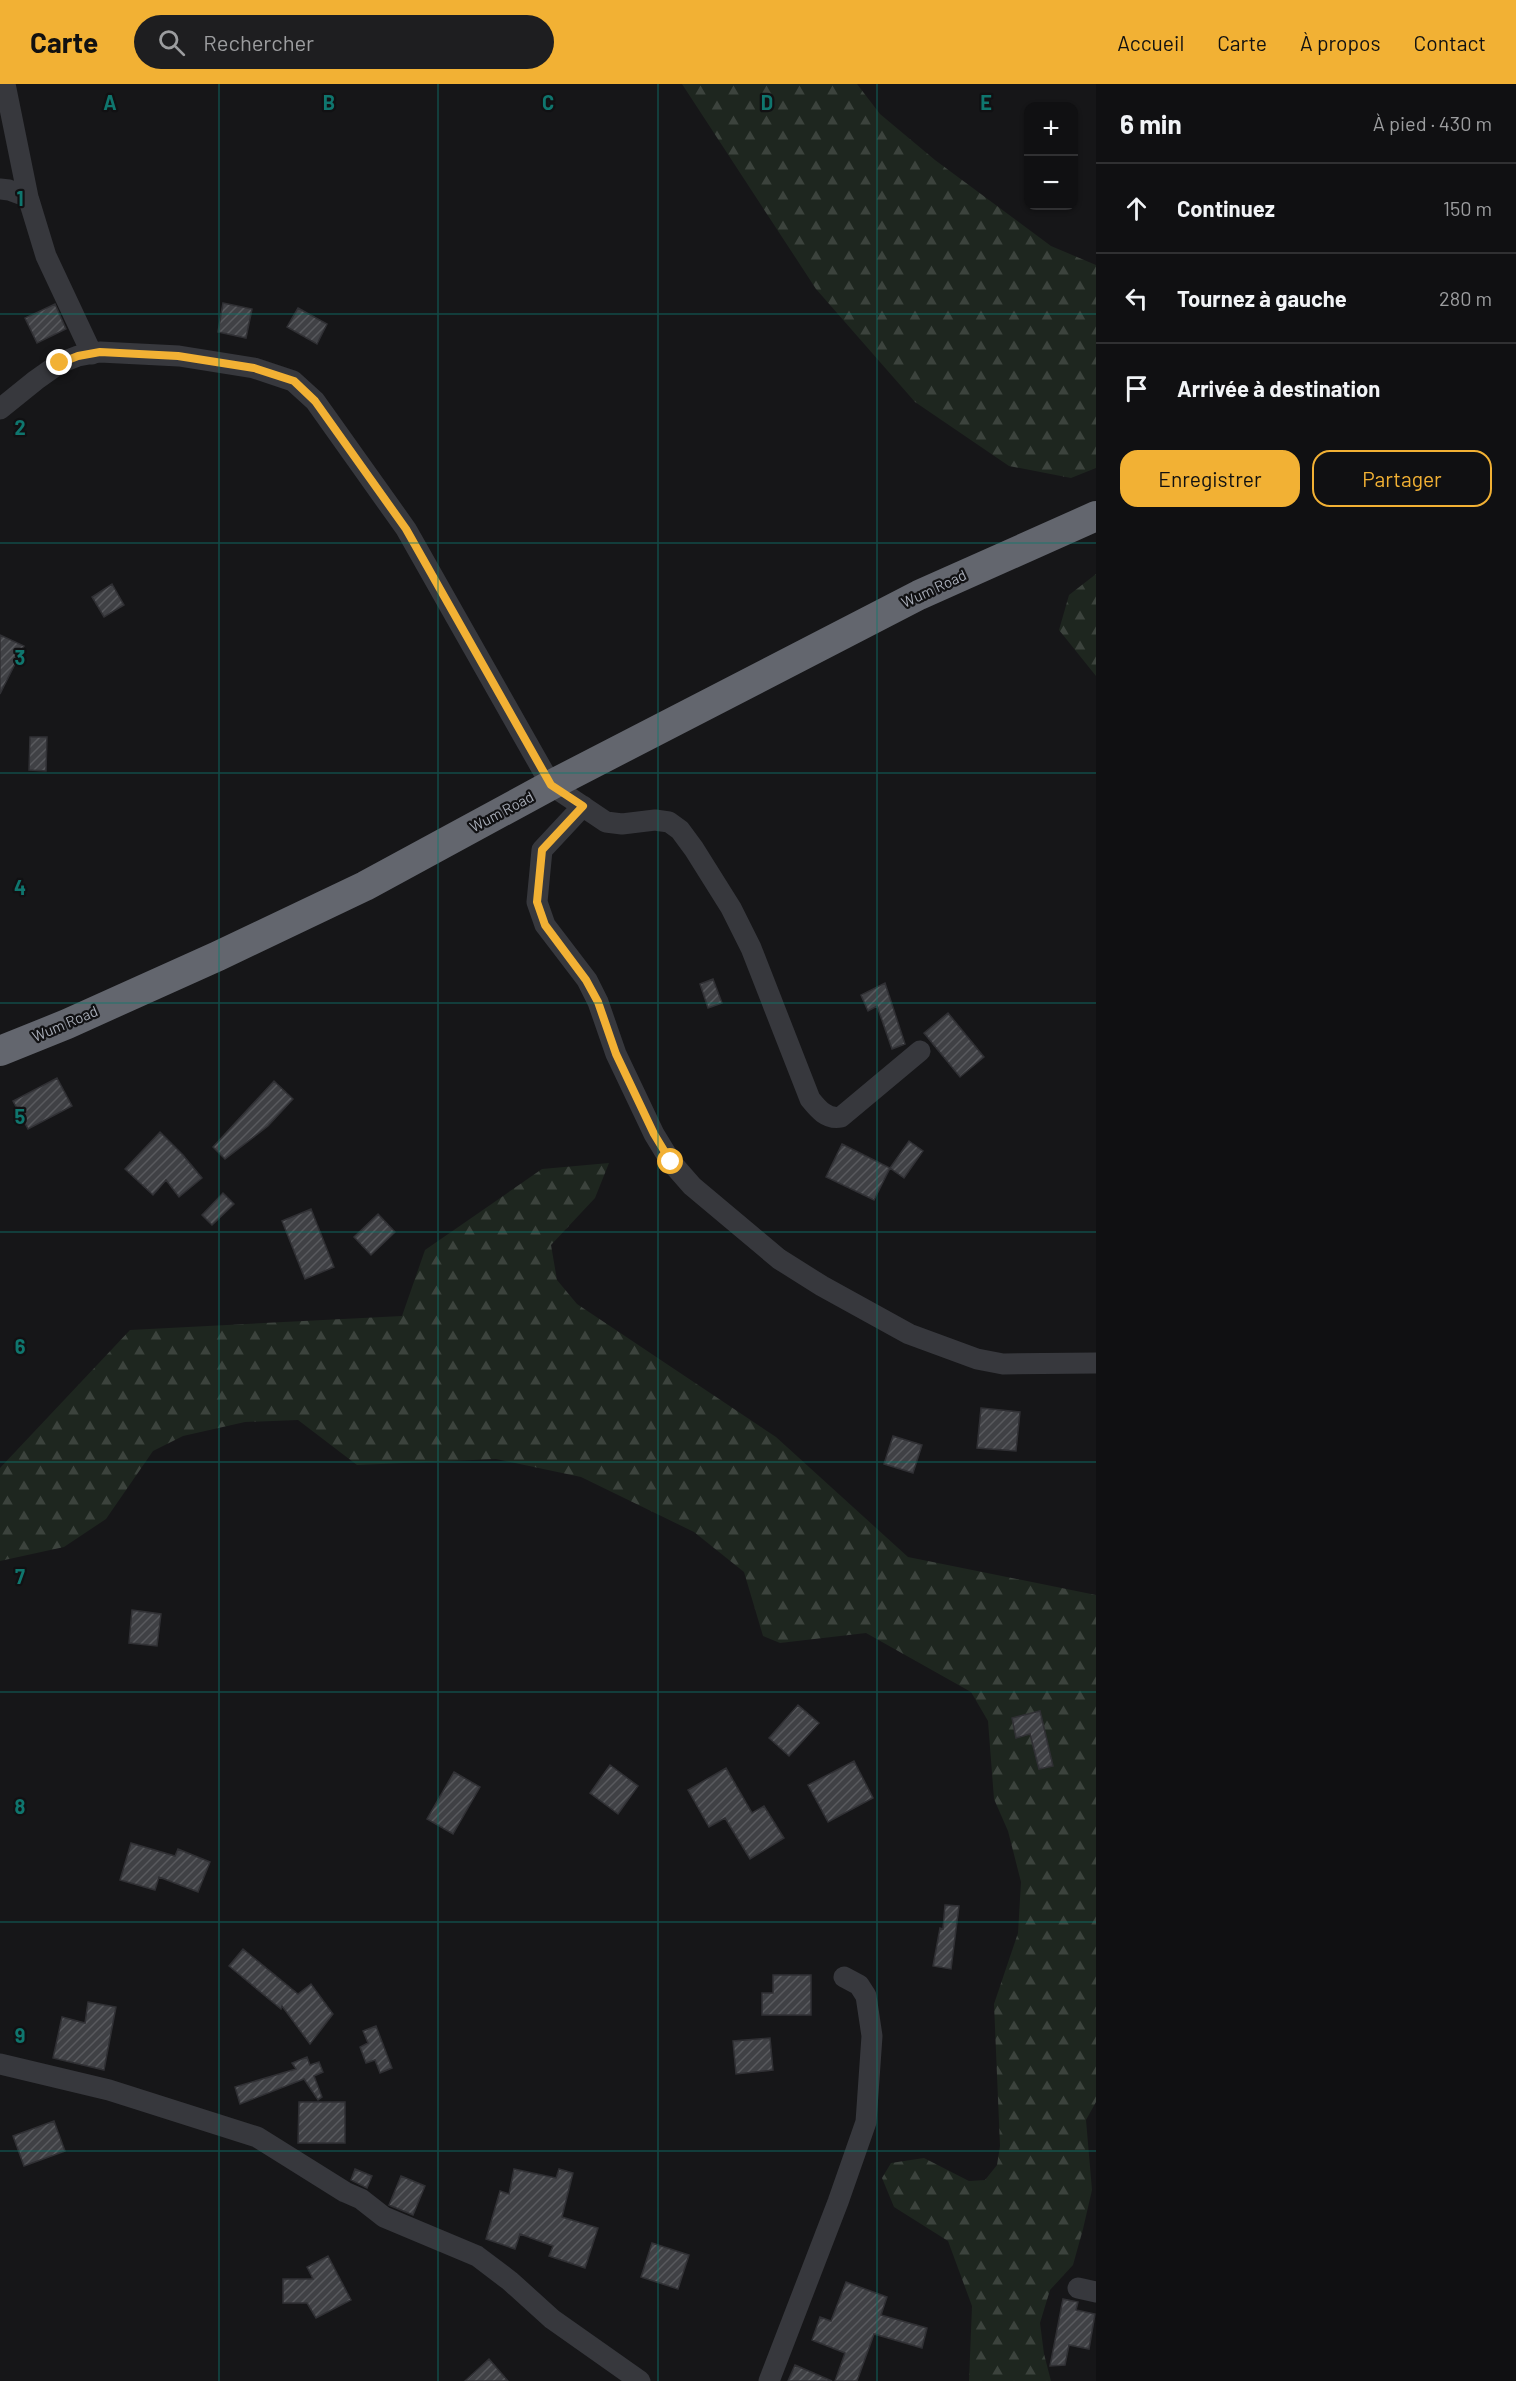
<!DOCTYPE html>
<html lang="fr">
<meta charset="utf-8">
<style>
:root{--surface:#101012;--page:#1e1e20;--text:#f1f3f6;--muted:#9c9d9f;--line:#303032;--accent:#f2b134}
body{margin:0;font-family:Barlow,sans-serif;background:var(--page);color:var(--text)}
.controls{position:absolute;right:18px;top:18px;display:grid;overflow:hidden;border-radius:12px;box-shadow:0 2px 4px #0004}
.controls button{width:54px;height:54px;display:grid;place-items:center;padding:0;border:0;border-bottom:2px solid var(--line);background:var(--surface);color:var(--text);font:30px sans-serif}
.stop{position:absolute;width:18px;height:18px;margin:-14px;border:4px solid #f2b134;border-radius:50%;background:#fff}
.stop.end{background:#f2b134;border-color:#fff;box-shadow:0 2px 6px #0008}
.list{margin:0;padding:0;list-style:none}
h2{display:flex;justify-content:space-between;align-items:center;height:78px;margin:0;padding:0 24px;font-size:26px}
h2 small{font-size:20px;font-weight:400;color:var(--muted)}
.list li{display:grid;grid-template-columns:39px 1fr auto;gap:18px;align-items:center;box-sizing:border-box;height:90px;padding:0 24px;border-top:2px solid var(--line)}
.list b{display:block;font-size:22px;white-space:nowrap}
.list em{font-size:20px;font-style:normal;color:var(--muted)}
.actions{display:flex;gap:12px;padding:18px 24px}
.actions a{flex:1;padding:14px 0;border:2px solid var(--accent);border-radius:18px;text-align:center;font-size:21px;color:var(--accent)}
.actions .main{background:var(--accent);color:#111}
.icon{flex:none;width:33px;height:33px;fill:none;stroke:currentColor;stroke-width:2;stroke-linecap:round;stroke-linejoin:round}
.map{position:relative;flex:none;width:1096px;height:2297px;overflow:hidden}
header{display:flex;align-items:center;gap:36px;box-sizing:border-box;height:84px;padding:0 30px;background:var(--accent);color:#111}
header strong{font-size:28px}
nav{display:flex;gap:33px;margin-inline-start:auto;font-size:21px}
.search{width:420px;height:54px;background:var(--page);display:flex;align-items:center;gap:15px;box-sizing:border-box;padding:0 21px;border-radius:33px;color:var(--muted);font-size:22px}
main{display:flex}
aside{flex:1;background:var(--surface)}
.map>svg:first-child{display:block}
</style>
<header>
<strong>Carte</strong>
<div class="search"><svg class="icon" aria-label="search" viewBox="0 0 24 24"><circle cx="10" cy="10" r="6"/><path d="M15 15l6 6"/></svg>Rechercher</div>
<nav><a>Accueil</a><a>Carte</a><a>À propos</a><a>Contact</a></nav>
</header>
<main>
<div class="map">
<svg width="1096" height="2297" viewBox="0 0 1096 2297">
<defs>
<pattern id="forest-firs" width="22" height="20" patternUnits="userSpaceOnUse" patternTransform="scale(1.5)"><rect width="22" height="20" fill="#1e261f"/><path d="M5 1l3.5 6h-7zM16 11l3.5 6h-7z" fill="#3c433d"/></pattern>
<pattern id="building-hatch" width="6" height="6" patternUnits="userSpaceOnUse" patternTransform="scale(1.5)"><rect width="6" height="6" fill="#404145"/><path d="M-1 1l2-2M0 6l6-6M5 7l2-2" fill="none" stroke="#595a5e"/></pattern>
</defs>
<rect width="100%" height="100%" fill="#161618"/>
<path fill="url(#forest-firs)" d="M682,0H857L880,30L935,76L1051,162L1096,181V384L1071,394L1009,382L915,318L816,205Z
M1096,490V592L1059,546L1069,511Z
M609,1079L595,1114L551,1161L557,1196L577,1220L776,1353L908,1473L1096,1511V2018L1086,2036L1092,2106L1083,2145L1073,2181L1050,2206L1040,2239L1044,2270L1051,2297H969L972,2222L948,2157L894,2123L882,2094L891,2079L924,2074L969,2097L985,2096L997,2081L1000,2062L994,1920L1018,1849L1021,1798L1008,1747L994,1715L988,1637L971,1608L866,1549L780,1559L763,1552L744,1488L694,1448L581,1393L496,1375L357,1381L298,1336L245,1338L183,1352L153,1367L106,1435L64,1463L0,1477V1384L130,1246L402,1232L425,1166L542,1085Z"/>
<path fill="url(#building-hatch)" stroke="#303034" stroke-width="1.5" d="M223,219L252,225L246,254L218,248Z
M55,220L66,245L37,259L25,234Z
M298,224L327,240L317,260L287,243Z
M112,500L124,521L104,533L92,513Z
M0,551L24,562L0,610Z
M30,653H47L46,687L29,686Z
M713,895L722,919L708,924L700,900Z
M885,899L905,960L892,965L877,922L868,927L861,911Z
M948,929L984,973L960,993L924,949Z
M57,994L72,1022L28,1045L13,1017Z
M274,997L293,1015L268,1042L225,1075L213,1063Z
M160,1048L183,1071L202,1094L179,1113L166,1096L153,1111L125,1085Z
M909,1057L923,1067L904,1094L890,1084Z
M842,1060L890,1084L874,1116L826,1093Z
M223,1109L234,1120L212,1141L202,1131Z
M311,1125L334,1183L305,1195L282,1137Z
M378,1130L395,1148L371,1171L354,1153Z
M981,1324L1020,1328L1016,1367L977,1364Z
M893,1352L922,1361L913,1389L884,1380Z
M132,1526L161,1530L157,1562L129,1559Z
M798,1621L819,1639L789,1672L769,1654Z
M1040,1627L1053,1682L1039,1685L1030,1650L1016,1654L1012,1634Z
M854,1677L873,1714L828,1738L808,1701Z
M610,1681L638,1702L618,1730L590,1709Z
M726,1684L752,1729L764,1722L784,1754L750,1775L725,1734L709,1743L688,1706Z
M454,1688L480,1703L453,1750L427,1735Z
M131,1759L175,1772L178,1765L210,1778L198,1808L159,1793L155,1806L120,1796Z
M945,1821L959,1822L951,1885L933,1882L940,1844L943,1845Z
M243,1865L298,1910L311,1900L333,1930L310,1960L282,1922L281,1925L229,1882Z
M773,1891H811V1931H762V1909H773Z
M88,1918L116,1923L104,1986L53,1974L62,1933L85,1939Z
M376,1942L392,1984L380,1989L375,1976L366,1979L360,1963L368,1959L363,1947Z
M770,1954L773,1986L736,1990L733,1957Z
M307,1973L310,1981L319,1978L323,1988L314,1992L322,2013L318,2016L304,1995L240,2020L235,2003L296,1985L292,1979Z
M299,2018H345V2059H298Z
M54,2037L65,2067L24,2082L13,2052Z
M355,2085L372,2092L367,2104L351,2096Z
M514,2085L556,2094L559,2085L573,2089L562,2133L598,2144L585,2184L549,2172L553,2162L520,2150L515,2165L486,2155L500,2107L509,2110Z
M401,2092L425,2102L413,2131L389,2121Z
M652,2159L689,2171L678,2205L641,2193Z
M328,2172L351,2216L316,2234L307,2219H283V2195H313L307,2183Z
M846,2198L887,2213L881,2231L927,2244L922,2264L874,2250L857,2297H835L845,2269L812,2256L820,2233L831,2237Z
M1063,2215L1078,2218L1076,2226L1095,2230L1089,2265L1069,2261L1065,2281L1050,2282Z
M489,2275L508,2297H465Z
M795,2281L832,2297H788Z"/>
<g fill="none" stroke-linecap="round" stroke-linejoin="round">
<path stroke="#37383d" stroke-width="21" d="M5,0L28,113L46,172L92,270
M0,105L9,106L28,113
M0,325L36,296L60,279L78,272L100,268L179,272L254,284L293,297L315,317L406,445L551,701L606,738L622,740L655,736L669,738L680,746L694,765L731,824L751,864L810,1015C818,1025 827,1036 841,1033L920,967
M583,722L542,766L537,818L545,841L587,896L598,918L616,970L654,1050L671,1078L692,1102L779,1175L822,1202L909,1250L977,1275L1003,1280L1096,1279
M0,1980L109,2006L257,2053L345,2108L361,2115L384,2133L477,2172L510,2197L552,2235L640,2297
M1078,2204L1096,2208
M769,2297L838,2118L866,2038L872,1952L866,1912L859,1901L844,1893"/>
<path stroke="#63666e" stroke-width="30" d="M0,967L67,940L218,872L365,802L551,701L919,511L1096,432"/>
</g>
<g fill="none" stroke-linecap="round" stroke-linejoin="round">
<path stroke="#f2b134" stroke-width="8" d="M60,279L78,272L100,268L178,272L254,284L294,297L315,317L406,445L551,701L583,722L542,766L537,818L545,841L586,896L598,918L616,970L654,1050L671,1078"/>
</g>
<path fill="none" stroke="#0f766e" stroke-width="1.5" stroke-opacity="0.55" d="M219,0V2297M438,0V2297M658,0V2297M877,0V2297M0,230H1096M0,459H1096M0,689H1096M0,919H1096M0,1148H1096M0,1378H1096M0,1608H1096M0,1838H1096M0,2067H1096"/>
<g text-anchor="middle" stroke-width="4.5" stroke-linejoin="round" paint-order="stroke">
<g font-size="15" fill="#a8adb8" stroke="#111113">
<text transform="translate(934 505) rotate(-25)" y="5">Wum Road</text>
<text transform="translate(502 728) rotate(-28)" y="5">Wum Road</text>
<text transform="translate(65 940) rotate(-23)" y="5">Wum Road</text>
</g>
</g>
<g font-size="20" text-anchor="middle" font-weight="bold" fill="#0f766e" stroke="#111113" stroke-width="4.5" stroke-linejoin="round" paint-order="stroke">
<text x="110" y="26">A</text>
<text x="329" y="26">B</text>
<text x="548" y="26">C</text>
<text x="767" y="26">D</text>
<text x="986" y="26">E</text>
<text x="20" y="122">1</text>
<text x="20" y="351">2</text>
<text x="20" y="581">3</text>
<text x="20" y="811">4</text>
<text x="20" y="1040">5</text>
<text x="20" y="1270">6</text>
<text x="20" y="1500">7</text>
<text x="20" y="1730">8</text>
<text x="20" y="1959">9</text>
</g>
</svg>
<div class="controls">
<button>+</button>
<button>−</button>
</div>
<div class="stop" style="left:671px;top:1078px"></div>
<div class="stop end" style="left:60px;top:279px"></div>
</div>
<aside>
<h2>6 min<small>À pied · 430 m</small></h2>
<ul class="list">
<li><svg class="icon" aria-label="ahead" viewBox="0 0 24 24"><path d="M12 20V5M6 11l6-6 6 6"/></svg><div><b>Continuez</b></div><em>150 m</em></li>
<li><svg class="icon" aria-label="left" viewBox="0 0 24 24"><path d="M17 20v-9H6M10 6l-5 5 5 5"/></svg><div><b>Tournez à gauche</b></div><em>280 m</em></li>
<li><svg class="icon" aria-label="arrive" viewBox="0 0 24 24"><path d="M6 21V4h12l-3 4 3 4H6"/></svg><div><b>Arrivée à destination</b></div></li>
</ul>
<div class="actions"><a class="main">Enregistrer</a><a>Partager</a></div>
</aside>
</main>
